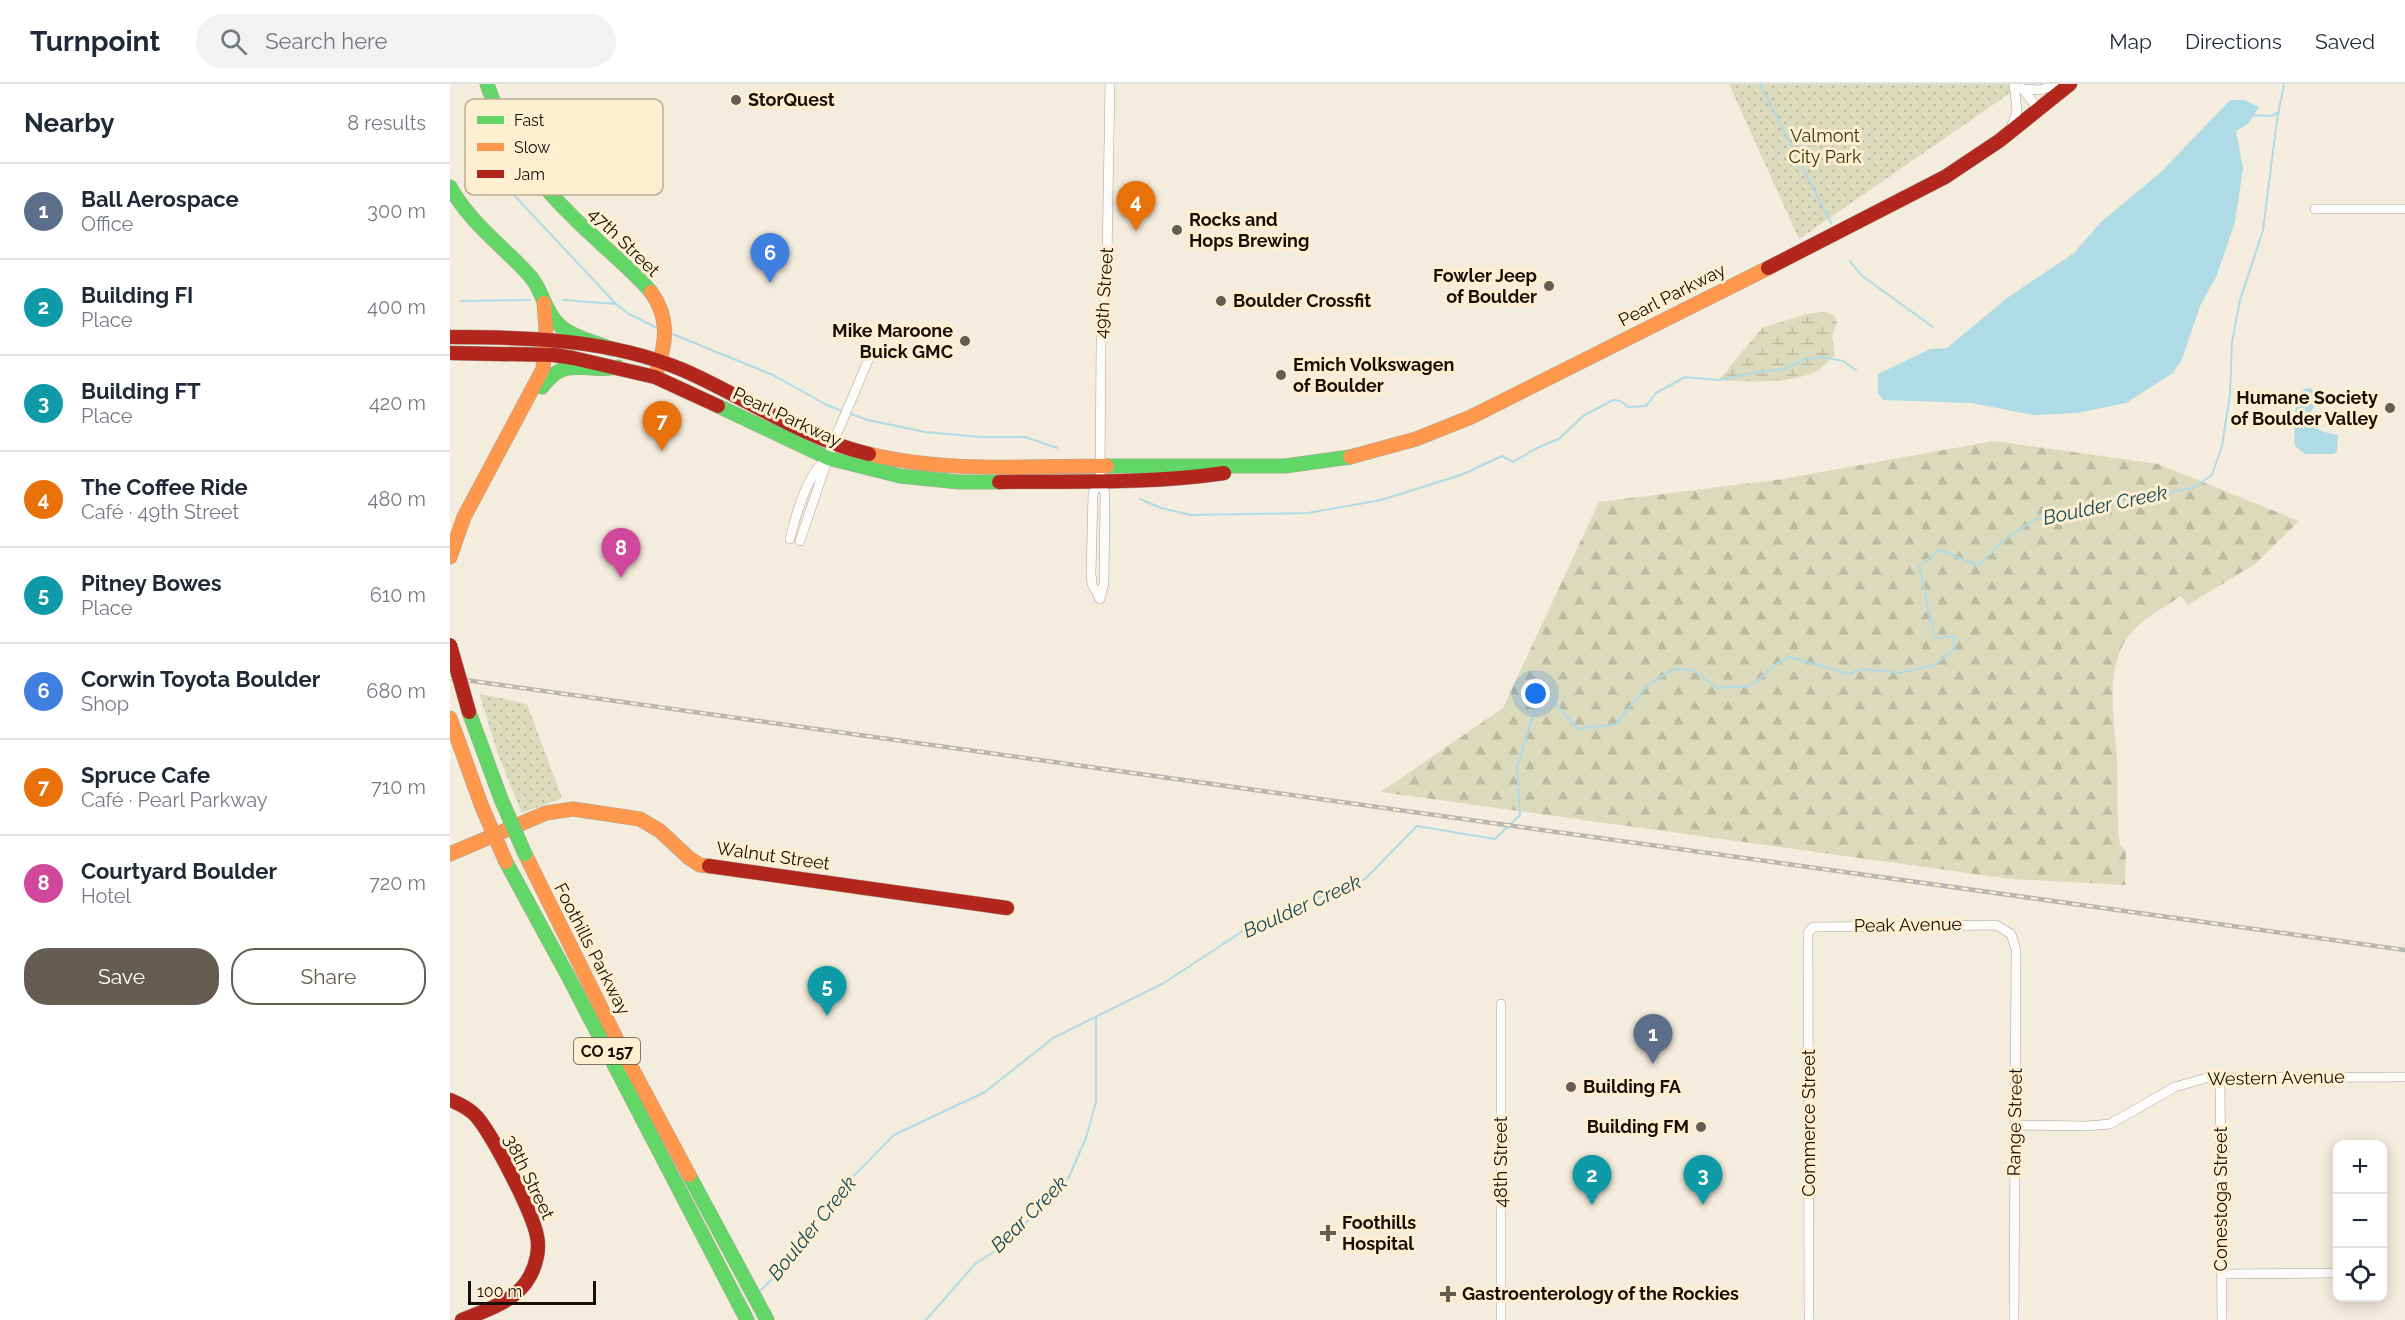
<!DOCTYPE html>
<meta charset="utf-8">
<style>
:root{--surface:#fff;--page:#f2f2f3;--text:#1f2937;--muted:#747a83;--line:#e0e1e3;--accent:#645d51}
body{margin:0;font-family:Raleway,sans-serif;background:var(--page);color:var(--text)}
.controls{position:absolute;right:18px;bottom:18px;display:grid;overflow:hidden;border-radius:12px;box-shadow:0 3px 15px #0003}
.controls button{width:54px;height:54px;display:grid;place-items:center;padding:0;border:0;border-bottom:2px solid var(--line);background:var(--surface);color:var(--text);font:30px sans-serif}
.scale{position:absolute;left:18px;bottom:15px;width:128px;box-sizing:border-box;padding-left:6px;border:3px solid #161006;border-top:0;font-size:16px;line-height:21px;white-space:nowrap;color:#161006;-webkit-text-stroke:4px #ffefd1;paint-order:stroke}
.you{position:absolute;left:1086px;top:610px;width:21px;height:21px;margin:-15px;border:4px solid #fff;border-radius:50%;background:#1a73e8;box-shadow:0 0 0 9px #1a73e833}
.badge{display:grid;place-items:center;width:39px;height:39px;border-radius:50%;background:var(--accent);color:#fff;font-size:20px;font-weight:700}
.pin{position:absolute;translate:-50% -50px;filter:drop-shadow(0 2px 3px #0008)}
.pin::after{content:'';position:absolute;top:32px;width:21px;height:18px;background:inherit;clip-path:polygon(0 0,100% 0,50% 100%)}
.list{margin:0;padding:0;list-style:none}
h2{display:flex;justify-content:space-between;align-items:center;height:78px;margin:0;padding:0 24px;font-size:26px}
h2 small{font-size:20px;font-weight:400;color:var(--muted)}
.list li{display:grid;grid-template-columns:39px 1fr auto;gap:18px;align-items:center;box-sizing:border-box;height:96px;padding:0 24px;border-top:2px solid var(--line)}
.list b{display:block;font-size:22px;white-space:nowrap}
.list p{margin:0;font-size:20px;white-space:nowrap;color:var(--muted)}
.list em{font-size:20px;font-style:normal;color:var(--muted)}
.actions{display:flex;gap:12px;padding:18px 24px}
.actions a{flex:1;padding:14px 0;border:2px solid var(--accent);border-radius:24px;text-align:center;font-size:21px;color:var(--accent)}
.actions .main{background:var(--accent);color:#fff}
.icon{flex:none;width:33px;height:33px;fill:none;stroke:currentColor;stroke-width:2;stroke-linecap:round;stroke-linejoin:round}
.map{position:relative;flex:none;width:1955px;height:1236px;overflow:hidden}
header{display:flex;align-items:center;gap:36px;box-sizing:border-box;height:84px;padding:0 30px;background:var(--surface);border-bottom:2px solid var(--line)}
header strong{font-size:28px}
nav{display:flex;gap:33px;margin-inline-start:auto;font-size:21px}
.search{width:420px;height:54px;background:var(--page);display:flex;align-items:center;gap:15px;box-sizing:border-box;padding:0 21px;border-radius:33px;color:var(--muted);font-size:22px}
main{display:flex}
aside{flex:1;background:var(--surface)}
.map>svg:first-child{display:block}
</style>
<header>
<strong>Turnpoint</strong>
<div class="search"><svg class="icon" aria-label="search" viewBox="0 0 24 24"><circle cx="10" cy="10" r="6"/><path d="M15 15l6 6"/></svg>Search here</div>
<nav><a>Map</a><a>Directions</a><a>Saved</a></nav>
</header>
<main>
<aside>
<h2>Nearby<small>8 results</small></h2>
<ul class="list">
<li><span class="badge" style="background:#5c6f8a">1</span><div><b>Ball Aerospace</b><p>Office</p></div><em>300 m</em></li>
<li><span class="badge" style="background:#0f9aa8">2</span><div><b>Building FI</b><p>Place</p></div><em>400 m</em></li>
<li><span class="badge" style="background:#0f9aa8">3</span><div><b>Building FT</b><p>Place</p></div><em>420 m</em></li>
<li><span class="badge" style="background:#e8710a">4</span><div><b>The Coffee Ride</b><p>Café · 49th Street</p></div><em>480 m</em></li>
<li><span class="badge" style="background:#0f9aa8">5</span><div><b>Pitney Bowes</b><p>Place</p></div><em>610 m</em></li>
<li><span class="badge" style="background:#3f7fe0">6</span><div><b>Corwin Toyota Boulder</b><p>Shop</p></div><em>680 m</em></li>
<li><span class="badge" style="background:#e8710a">7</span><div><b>Spruce Cafe</b><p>Café · Pearl Parkway</p></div><em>710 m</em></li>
<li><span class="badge" style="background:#d1479c">8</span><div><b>Courtyard Boulder</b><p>Hotel</p></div><em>720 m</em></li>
</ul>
<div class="actions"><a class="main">Save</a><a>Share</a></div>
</aside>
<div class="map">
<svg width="1955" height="1236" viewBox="0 0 1955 1236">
<defs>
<pattern id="forest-firs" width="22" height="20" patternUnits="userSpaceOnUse" patternTransform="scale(1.5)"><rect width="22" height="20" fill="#dcdabd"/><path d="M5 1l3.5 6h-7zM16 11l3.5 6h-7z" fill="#bcbaa1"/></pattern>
<pattern id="wetland-marsh" width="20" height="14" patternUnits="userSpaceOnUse" patternTransform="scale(1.5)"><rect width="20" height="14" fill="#dcdabd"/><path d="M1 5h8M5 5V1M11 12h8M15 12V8" fill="none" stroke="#bcbaa1"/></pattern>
<pattern id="park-dots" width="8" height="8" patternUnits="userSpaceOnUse" patternTransform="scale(1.5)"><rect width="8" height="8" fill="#dcdabd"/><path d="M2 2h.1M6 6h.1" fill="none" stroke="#bcbaa1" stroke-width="1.8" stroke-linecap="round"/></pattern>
</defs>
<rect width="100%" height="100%" fill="#f4ecdc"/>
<path fill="url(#forest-firs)" d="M1544,357L1708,380L1849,437L1805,480L1738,521L1731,512C1713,524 1690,536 1677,554C1654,586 1665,640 1667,676C1668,700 1667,723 1668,746L1670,761L1676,767L1675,801L1561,795L931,708L1053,624L1149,418L1326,396Z"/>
<path fill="url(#wetland-marsh)" d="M1374,228L1384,231L1387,239L1382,253L1385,271C1379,276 1371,286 1363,289C1335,300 1299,298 1269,296L1312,244L1356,230Z"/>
<path fill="url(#park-dots)" d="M1279,0H1573L1349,155Z
M31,610L77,620L112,714L72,729L49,673L30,612Z"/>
<path fill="#afdbe7" d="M1780,16H1794L1809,23L1798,40L1786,47L1793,84L1785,138L1767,191L1750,222L1732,275L1723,289L1676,319L1627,329L1583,331L1521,319L1433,316L1428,309V290L1480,265L1497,264L1557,214L1624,169L1651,138L1711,88Z
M1860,304L1869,312L1860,330C1862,348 1875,348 1888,351L1887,368L1883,370H1855L1845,362C1844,343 1842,320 1854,305Z"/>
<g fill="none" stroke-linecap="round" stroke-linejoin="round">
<path stroke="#afdbe7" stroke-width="2" d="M1310,0L1381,139
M1800,31L1821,32L1829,28
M24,43L36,57L63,110L166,220L179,230L209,245
M1400,177L1411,191L1483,243
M113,216L166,220
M11,217L80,216
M220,249L323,291L377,321L392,327
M398,329L418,336L475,348L531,353H575L607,364
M690,415L711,424L741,431L858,429L931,416L1011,391L1052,372L1063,378L1085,365L1110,354L1133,332L1163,316L1171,317L1178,323L1196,322L1206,309L1235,293L1269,296L1306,288L1335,285L1355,275L1372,273L1393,277L1406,286
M310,1207L322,1195L376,1120L444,1051L535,1008L603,954L714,899L802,841L915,795L967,742L1045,755L1070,731L1067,682L1084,629L1100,614L1128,645L1166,640L1197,602L1223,585L1242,586L1268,604L1301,602L1328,579L1340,573L1399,590L1413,585L1449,589L1485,581L1504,565L1505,552L1485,554L1469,482L1490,466L1529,482L1551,458L1584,436L1745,403L1762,391L1772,362L1780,310L1782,258L1790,216L1813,146L1827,36L1834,0
M476,1236L525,1180L551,1163L585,1130L619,1093L636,1054L646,1018V933"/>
<g stroke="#a9a397" stroke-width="10">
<path id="street" d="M1572,4L1589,26
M1572,5L1590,6L1609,0
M1561,44L1567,27L1564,0
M1865,125H1955
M340,455C346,430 357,389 378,374
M350,457L383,359L420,272
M650,515L654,499L655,409L650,397L651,261L657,172L660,0
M650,515L642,500L641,490L643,409L650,397
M1770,994L1772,1236
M1564,1041L1637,1042L1660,1040L1725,1003L1756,994L1955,993
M1771,1190L1888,1189
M1051,1236V920
M1359,1236L1358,849L1363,843L1546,841L1561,850L1566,866L1564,1236"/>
</g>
<g stroke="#a9a397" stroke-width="15">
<path id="fast" d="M37,0C60,68 92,105 144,153C163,171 184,188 201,208
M0,103C20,139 53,162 80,192C92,205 94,226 108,240C121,253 145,258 162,265
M92,303C116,270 135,290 168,283
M268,322L378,374L450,392L509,398H549
M657,382H835L900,373
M19,628L51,715
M56,778L118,892L297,1236
M239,1091L317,1236"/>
</g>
<g stroke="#a9a397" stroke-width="15">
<path id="slow" d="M201,208C219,233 217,257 207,286
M419,370C496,389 579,382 657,382
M900,373L966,355L1021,333L1318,184
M0,473L14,433L93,285L96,244L94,219
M0,634L32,723
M0,770L96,729L123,725L190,735L210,747L239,774L250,781L259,782
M75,770L171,964L239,1091"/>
</g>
<g stroke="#a9a397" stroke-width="15">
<path id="jam" d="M1318,184L1495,93L1549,57L1620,0
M0,253C79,253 159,255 233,286C295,313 352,354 419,370
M0,269L104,271L123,274L205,293L268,322
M549,398C624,397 700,400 774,389
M259,782L557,824
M0,1016C10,1020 20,1025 27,1033C44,1054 82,1127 87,1152C90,1165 86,1181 80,1192C67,1217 37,1226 12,1236"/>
</g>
<use href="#street" stroke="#fdfcfa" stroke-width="9"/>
<use href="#fast" stroke="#63d668" stroke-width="14"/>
<use href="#slow" stroke="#ff974d" stroke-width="14"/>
<use href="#jam" stroke="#b3261e" stroke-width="14"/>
<g stroke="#b8b6b2" stroke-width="4.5">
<path id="rail" d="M0,594L1955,866"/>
</g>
<use href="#rail" stroke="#ffefd1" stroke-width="2" stroke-dasharray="7" stroke-linecap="butt"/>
<g stroke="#a9a397" stroke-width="15" stroke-linecap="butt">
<path id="fast-bridge" d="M51,715L75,770"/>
</g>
<g stroke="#a9a397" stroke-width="15" stroke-linecap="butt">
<path id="slow-bridge" d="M32,723L56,778"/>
</g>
<g stroke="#a9a397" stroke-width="15" stroke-linecap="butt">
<path id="jam-bridge" d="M0,561L19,628"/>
</g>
<use href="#fast-bridge" stroke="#63d668" stroke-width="14"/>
<use href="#slow-bridge" stroke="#ff974d" stroke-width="14"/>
<use href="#jam-bridge" stroke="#b3261e" stroke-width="14"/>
</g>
<g fill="#645d51" stroke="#ffefd1" stroke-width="2">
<circle cx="286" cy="16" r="6"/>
<circle cx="727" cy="146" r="6"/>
<circle cx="1099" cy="202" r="6"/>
<circle cx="771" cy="217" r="6"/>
<circle cx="515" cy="257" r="6"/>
<circle cx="831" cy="291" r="6"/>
<circle cx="1940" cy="324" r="6"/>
<circle cx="1121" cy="1003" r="6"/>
<circle cx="1251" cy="1043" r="6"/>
<path d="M875 1140h6v6h6v6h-6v6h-6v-6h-6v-6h6z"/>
<path d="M995 1201h6v6h6v6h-6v6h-6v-6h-6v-6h6z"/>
</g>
<g text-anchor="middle" stroke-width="6" stroke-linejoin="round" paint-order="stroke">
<rect fill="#ffefd1" stroke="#5c5343" stroke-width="1.5" x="124" y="954" width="66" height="26" rx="4.5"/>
<g font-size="16" font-weight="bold" fill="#161006">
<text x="157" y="973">CO 157</text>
</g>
<g font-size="18" font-weight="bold" fill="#161006" stroke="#ffefd1" text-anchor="start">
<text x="298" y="22">StorQuest</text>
<text x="739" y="142">Rocks and<tspan x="739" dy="21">Hops Brewing</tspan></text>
<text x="1087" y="198" text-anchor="end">Fowler Jeep<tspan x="1087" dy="21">of Boulder</tspan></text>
<text x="783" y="223">Boulder Crossfit</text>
<text x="503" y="253" text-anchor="end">Mike Maroone<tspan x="503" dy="21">Buick GMC</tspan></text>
<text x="843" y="287">Emich Volkswagen<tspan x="843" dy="21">of Boulder</tspan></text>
<text x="1928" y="320" text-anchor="end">Humane Society<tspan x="1928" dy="21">of Boulder Valley</tspan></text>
<text x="1133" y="1009">Building FA</text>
<text x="1239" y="1049" text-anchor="end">Building FM</text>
<text x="892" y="1145">Foothills<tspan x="892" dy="21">Hospital</tspan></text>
<text x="1012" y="1216">Gastroenterology of the Rockies</text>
</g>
<g font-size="18" fill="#37380c" stroke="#ffefd1">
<text x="1375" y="58">Valmont<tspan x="1375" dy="21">City Park</tspan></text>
</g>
<g font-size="18" fill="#161006" stroke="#ffefd1">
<text transform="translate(174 158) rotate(44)" y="6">47th Street</text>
<text transform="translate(654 209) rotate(-86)" y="6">49th Street</text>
<text transform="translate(1222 211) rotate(-27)" y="6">Pearl Parkway</text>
<text transform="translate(337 333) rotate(25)" y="6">Pearl Parkway</text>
<text transform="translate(323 772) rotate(8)" y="6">Walnut Street</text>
<text transform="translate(1458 841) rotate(-1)" y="6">Peak Avenue</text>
<text transform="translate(142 865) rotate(63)" y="6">Foothills Parkway</text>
<text transform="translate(1826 994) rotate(-1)" y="6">Western Avenue</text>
<text transform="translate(1565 1038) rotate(-89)" y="6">Range Street</text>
<text transform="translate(1359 1039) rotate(-90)" y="6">Commerce Street</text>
<text transform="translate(1051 1078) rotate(-90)" y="6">48th Street</text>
<text transform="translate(79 1093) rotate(64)" y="6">38th Street</text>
<text transform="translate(1771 1115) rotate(-90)" y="6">Conestoga Street</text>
</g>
<g font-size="20" font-style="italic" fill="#134c5d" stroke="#ffefd1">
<text transform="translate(1655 421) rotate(-12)" y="7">Boulder Creek</text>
<text transform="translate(852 822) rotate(-24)" y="7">Boulder Creek</text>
<text transform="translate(579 1130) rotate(-45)" y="7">Bear Creek</text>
<text transform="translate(362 1144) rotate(-51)" y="7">Boulder Creek</text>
</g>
</g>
<rect x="15" y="15" width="198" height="96" rx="9" fill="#ffefd1" stroke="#b9ac94" stroke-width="1.5"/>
<rect x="27" y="32" width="27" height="8" fill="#63d668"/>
<rect x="27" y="59" width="27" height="8" fill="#ff974d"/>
<rect x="27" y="86" width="27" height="8" fill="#b3261e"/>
<g font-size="16" fill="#161006">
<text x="64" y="42">Fast</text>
<text x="64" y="69">Slow</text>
<text x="64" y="96">Jam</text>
</g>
</svg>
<div class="controls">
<button>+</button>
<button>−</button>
<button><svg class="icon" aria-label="locate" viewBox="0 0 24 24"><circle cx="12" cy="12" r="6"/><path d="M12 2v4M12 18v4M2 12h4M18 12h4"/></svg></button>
</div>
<div class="scale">100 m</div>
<div class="you"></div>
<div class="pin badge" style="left:1203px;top:980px;background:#5c6f8a">1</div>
<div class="pin badge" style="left:1142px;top:1121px;background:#0f9aa8">2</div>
<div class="pin badge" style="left:1253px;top:1121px;background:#0f9aa8">3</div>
<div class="pin badge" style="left:686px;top:147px;background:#e8710a">4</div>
<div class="pin badge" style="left:377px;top:932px;background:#0f9aa8">5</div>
<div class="pin badge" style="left:320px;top:199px;background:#3f7fe0">6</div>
<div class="pin badge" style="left:212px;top:367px;background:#e8710a">7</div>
<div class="pin badge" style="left:171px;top:494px;background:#d1479c">8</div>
</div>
</main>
